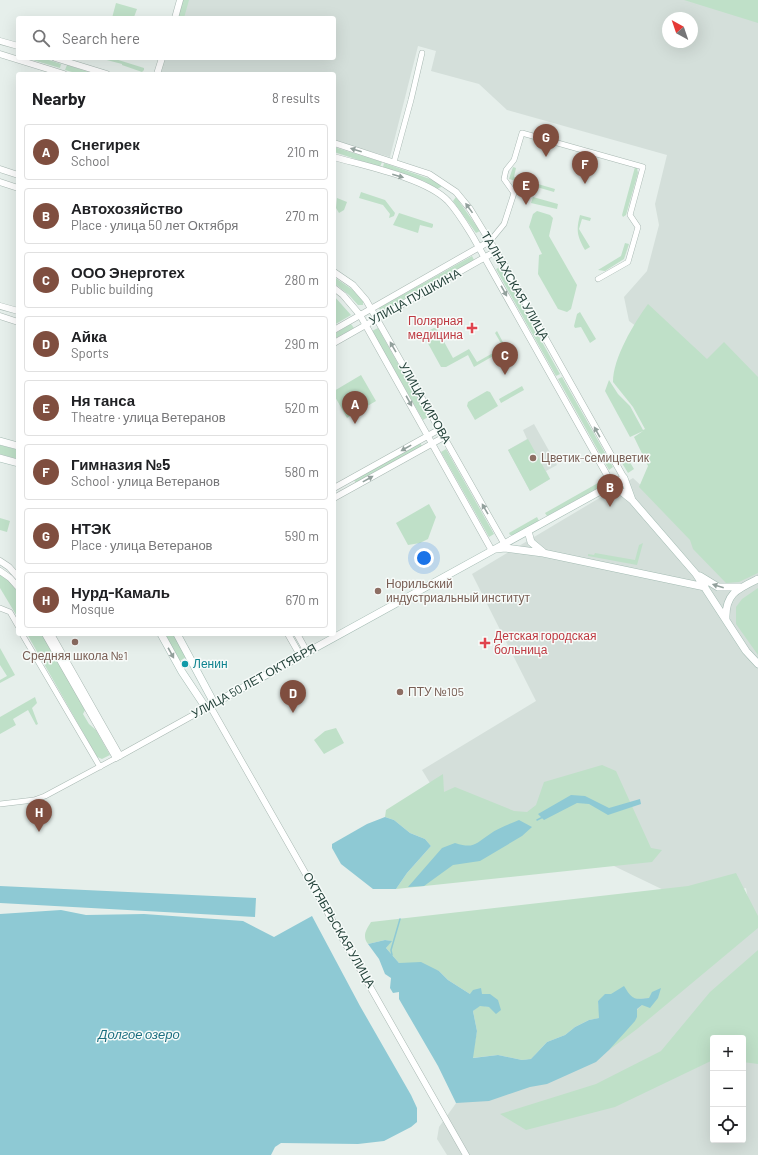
<!DOCTYPE html>
<meta charset="utf-8">
<style>
:root{--surface:#fff;--page:#f6f6f6;--text:#202124;--muted:#757577;--line:#e0e0e0;--accent:#7f4e3f}
body{margin:0;font-family:Barlow,sans-serif;background:var(--page);color:var(--text)}
.controls{position:absolute;right:12px;bottom:12px;display:grid;overflow:hidden;border-radius:4px;box-shadow:0 4px 16px #0002}
.controls button{width:36px;height:36px;display:grid;place-items:center;padding:0;border:0;border-bottom:1px solid var(--line);background:var(--surface);color:var(--text);font:20px sans-serif}
.compass{position:absolute;left:662px;top:12px;width:36px;height:36px;border-radius:50%;background:var(--surface);box-shadow:0 4px 16px #0002;rotate:320deg}
.you{position:absolute;left:424px;top:558px;width:14px;height:14px;margin:-10px;border:3px solid #fff;border-radius:50%;background:#1a73e8;box-shadow:0 0 0 6px #1a73e833}
.badge{display:grid;place-items:center;width:26px;height:26px;border-radius:50%;background:var(--accent);color:#fff;font-size:13px;font-weight:700}
.pin{position:absolute;translate:-50% -33px;filter:drop-shadow(0 1px 2px #0008)}
.pin::after{content:'';position:absolute;top:21px;width:14px;height:12px;background:inherit;clip-path:polygon(0 0,100% 0,50% 100%)}
.list{margin:0;padding:0;list-style:none}
h2{display:flex;justify-content:space-between;align-items:center;height:52px;margin:0;padding:0 16px;font-size:17px}
h2 small{font-size:13px;font-weight:400;color:var(--muted)}
.list li{display:grid;grid-template-columns:26px 1fr auto;gap:12px;align-items:center;box-sizing:border-box;height:56px;margin:0 8px 8px;padding:0 8px;border:1px solid var(--line);border-radius:4px}
.list b{display:block;font-size:15px;white-space:nowrap}
.list p{margin:0;font-size:13px;white-space:nowrap;color:var(--muted)}
.list em{font-size:13px;font-style:normal;color:var(--muted)}
.icon{flex:none;width:22px;height:22px;fill:none;stroke:currentColor;stroke-width:2;stroke-linecap:round;stroke-linejoin:round}
.map{position:relative;flex:none;width:758px;height:1155px;overflow:hidden}
.search{position:absolute;background:var(--surface);box-shadow:0 4px 16px #0002;left:16px;top:16px;width:320px;height:44px;display:flex;align-items:center;gap:10px;box-sizing:border-box;padding:0 14px;border-radius:4px;color:var(--muted);font-size:15px}
.panel{position:absolute;background:var(--surface);box-shadow:0 4px 16px #0002;left:16px;top:72px;width:320px;height:564px;border-radius:4px}
.map>svg:first-child{display:block}
</style>
<div class="map">
<svg width="758" height="1155" viewBox="0 0 758 1155">
<rect width="100%" height="100%" fill="#e6efeb"/>
<path fill="#d4dfda" fill-rule="evenodd" d="M179,0H730L758,8V382L700,373L629,321L624,297L647,271L659,225L655,204L667,155L507,110L479,84L431,71L436,51L418,46L390,157L334,141V74H156L161,58H334V18H173ZM668,18H692V42H668Z
M534,424L557,465L546,471L550,479L530,491L508,450L527,439L523,430Z
M633,478L733,571L758,560V1155H447L437,1139L439,1127L459,1099L753,929L746,888L734,891L676,896L585,852L441,801L422,770L536,701L472,574ZM713,1038H743V1140H713Z"/>
<path fill="#bfe0c8" d="M182,0H189L184,18H177Z
M684,0H758V23Z
M116,3L137,9L134,17L137,18H112Z
M26,58H43L61,64L60,68Z
M99,58H112L144,68V70L142,72L122,65V64Z
M67,65L95,74H79L65,70Z
M334,147L382,162L380,167L334,152Z
M384,163L430,179L440,184L441,187L437,189L424,181L383,167Z
M513,167L516,168L514,177L555,189L554,192L509,179Z
M635,167L637,168L638,173L626,215L623,217L622,215Z
M361,192L385,200L395,213L394,216L389,218L390,214L383,205L359,198Z
M456,197L480,231L476,233L453,201Z
M533,197L558,204L557,209L531,203Z
M337,198L347,202L344,210L339,213L336,208Z
M537,211L550,215L553,218L549,236L577,285L571,309L567,312L558,309L538,274L539,255L542,254L529,227L533,214Z
M399,213L433,224V226L432,228L420,225L418,233L393,225Z
M580,215L591,218L590,221L582,219L579,229L590,247L585,250C577,236 576,230 580,215Z
M625,243L629,244L624,259L605,271L598,270L621,256Z
M472,256L474,260L381,312L379,308Z
M500,267L560,374L556,376L496,269Z
M334,277L353,290L363,301V305H358L349,295L334,283Z
M334,296L351,315L334,325Z
M648,304L707,359L724,342L758,377V573L739,582L726,583L693,549L690,540L639,487L648,466L634,437L643,431L630,437L605,391L609,380L618,394L630,406L643,430L645,429L633,407L613,382C613,358 634,323 648,304Z
M580,312L596,339L590,343L581,327L575,328L574,326L577,314Z
M351,324L354,328L334,339V334Z
M378,328L428,417L423,420L372,331Z
M434,328L437,329L453,358L469,349L477,362L500,349L502,345L495,333L497,331L505,346L502,351L474,367L468,355L446,367H441L425,338L428,331Z
M361,375L376,401L347,418L334,395V391Z
M562,377L613,467L609,470L558,379Z
M522,386L524,390L501,403L499,399Z
M487,391L490,392L498,406L475,420L467,406L468,402Z
M528,439L550,479L530,491L508,450Z
M420,443L422,446L356,483L354,480Z
M0,445L18,450V459L0,454Z
M446,449L494,534L489,537L441,452Z
M623,459H628L634,469L628,473L622,463Z
M598,483L599,485L596,489L547,516L545,513Z
M429,504L436,517L428,539L420,543L408,545L396,523Z
M537,517L539,521L513,535H510L509,533Z
M0,518L10,521L7,532L0,530Z
M643,543L637,565L588,556V554L594,555L595,553L635,560L639,545Z
M0,574C21,588 18,595 18,618L0,588Z
M758,588V655L736,624V607L742,599Z
M27,634H42L85,710L83,714L89,724L96,730L110,755L102,759L97,757Z
M165,634H173L186,657L180,661Z
M0,648L15,675L0,683V680L7,676L0,665Z
M35,697L37,703L32,708L38,724L36,725L28,710L13,719L16,725L0,734V717Z
M336,728L344,743L324,754L314,740L325,731Z
M602,765L616,771L651,848L662,850L652,862L396,889L407,873L431,846L425,839L410,833L394,820L385,817L386,810L443,774L444,792L455,787L514,811L527,812L536,805L544,782Z
M736,873L758,916V928L637,1029L609,1050L637,1017V1010L649,998L637,999L611,994L598,1001L600,1018L589,1020L575,1027L565,1035L547,1042L531,1059L522,1060L498,1055L472,1058L477,1031L473,1011L480,1005L489,1007L482,994H470L448,980L439,971L399,963L386,948L391,941L385,940L368,944C362,936 366,930 371,922L688,886Z
M758,950V1064L743,1062V1038H713V1060L615,1107L526,1130L500,1114L596,1084L661,1051L710,992Z"/>
<path fill="#8ec9d4" d="M571,795L585,796L609,808L640,799L641,804L608,815L589,804L577,803L544,820L538,814Z
M385,817L394,820L410,833L425,839L431,846L407,873L396,889H373L341,864L332,848V844L367,824Z
M519,820L532,827L522,836L480,861L453,865L424,886L408,887L442,848L455,843C474,849 475,844 490,834C498,828 510,824 519,820Z
M0,886L256,898L255,917L0,903Z
M61,910L86,915L144,914L243,921L274,937L312,916L360,1006L411,1095L417,1108V1122L411,1127L384,1141L358,1144L281,1143L275,1147L271,1155H0V914Z
M385,940L392,941L386,948L399,963L421,962L439,971L448,980L470,994L473,990L481,988L482,994H490L498,1000L501,1010L496,1014L489,1007L480,1006L473,1011L477,1031L473,1058L498,1055L522,1060L531,1059L547,1042L565,1035L575,1027L589,1020L599,1018L598,1001L605,994H611L624,986C632,999 633,1000 649,998L652,992L661,988L658,998L650,1008L642,1005L637,1009V1017L635,1021L609,1050L596,1062L547,1084L530,1087L489,1101L456,1103L438,1066L399,999V992L393,993L390,988L391,978L385,974L379,959L368,944Z"/>
<g fill="none" stroke-linecap="round" stroke-linejoin="round">
<path stroke="#8ec9d4" stroke-width="1.5" d="M537,820L543,817
M392,955L391,950L400,919"/>
<g stroke="#a8b8b2" stroke-width="6">
<path id="minor" d="M394,162L411,100L422,53
M490,241L504,224L514,193L504,179L506,170L514,160L522,133L643,167L630,215L638,227L628,262L598,279
M0,608L10,612L18,626
M22,634L100,767
M0,804L34,800L45,796L116,758"/>
</g>
<g stroke="#a8b8b2" stroke-width="7">
<path id="tertiary" d="M175,18L180,0
M0,41L18,46
M0,54L64,74
M55,58L107,74
M157,74L162,58
M334,143L429,174L456,192L470,209L503,263L624,478
M334,157C365,166 426,178 448,201C458,212 465,224 473,237L612,484
M0,169L18,175
M0,182L18,188
M334,272L353,285L366,300L504,543
M334,288L343,295L360,315L491,549
M0,306L18,311
M0,316L18,322
M334,330L490,241
M334,343L496,251
M334,488L440,429
M334,498L444,437
M0,561L9,567L18,577
M0,571L10,578L18,587
M45,634L116,758L206,708
M51,634L120,756
M288,634L300,655
M297,634L307,652
M210,706L466,1155"/>
</g>
<g stroke="#a4bbb3" stroke-width="8">
<path id="secondary" d="M0,441L18,446
M0,458L18,463
M612,484L632,500L696,574L746,651L758,664
M528,531L531,542L543,552
M496,549L505,548L543,553L705,587
M700,576L718,587H740
M726,619C725,594 737,589 758,579
M161,634L182,672L206,708L624,478L632,500
M177,634L214,703"/>
</g>
<use href="#minor" stroke="#fff" stroke-width="5"/>
<use href="#tertiary" stroke="#fff" stroke-width="6"/>
<use href="#secondary" stroke="#fff" stroke-width="7"/>
</g>
<defs><path id="oneway-solid" d="M-6-.8H1V-3.2L6.5 0L1 3.2V.8H-6Z"/></defs>
<g fill="#92a09c">
<use href="#oneway-solid" transform="translate(356 150) rotate(-163)"/>
<use href="#oneway-solid" transform="translate(398 176) rotate(16)"/>
<use href="#oneway-solid" transform="translate(469 208) rotate(-126)"/>
<use href="#oneway-solid" transform="translate(504 291) rotate(61)"/>
<use href="#oneway-solid" transform="translate(393 347) rotate(-120)"/>
<use href="#oneway-solid" transform="translate(409 401) rotate(61)"/>
<use href="#oneway-solid" transform="translate(597 432) rotate(-119)"/>
<use href="#oneway-solid" transform="translate(406 448) rotate(151)"/>
<use href="#oneway-solid" transform="translate(368 479) rotate(-29)"/>
<use href="#oneway-solid" transform="translate(485 509) rotate(-120)"/>
<use href="#oneway-solid" transform="translate(718 586) rotate(-163)"/>
<use href="#oneway-solid" transform="translate(171 653) rotate(61)"/>
</g>
<g fill="#e0444e" stroke="#f7fbf9" stroke-width="1.5">
<path d="M470 322h4v4h4v4h-4v4h-4v-4h-4v-4h4z"/>
<path d="M483 637h4v4h4v4h-4v4h-4v-4h-4v-4h4z"/>
</g>
<g fill="#8d6e63" stroke="#f7fbf9" stroke-width="1.5">
<circle cx="533" cy="458" r="4"/>
<circle cx="378" cy="591" r="4"/>
<circle cx="75" cy="642" r="4"/>
<circle cx="400" cy="692" r="4"/>
</g>
<circle fill="#0f9aa8" stroke="#f7fbf9" stroke-width="1.5" cx="185" cy="664" r="4"/>
<g text-anchor="middle" stroke-width="3" stroke-linejoin="round" paint-order="stroke">
<g font-size="12" fill="#24423a" stroke="#f7fbf9">
<text transform="translate(515 286) rotate(60)" y="4">ТАЛНАХСКАЯ УЛИЦА</text>
<text transform="translate(415 297) rotate(-29)" y="4">УЛИЦА ПУШКИНА</text>
<text transform="translate(425 403) rotate(60)" y="4">УЛИЦА КИРОВА</text>
<text transform="translate(254 681) rotate(-29)" y="4">УЛИЦА 50 ЛЕТ ОКТЯБРЯ</text>
<text transform="translate(339 930) rotate(60)" y="4">ОКТЯБРЬСКАЯ УЛИЦА</text>
</g>
<g font-size="12" fill="#be3a42" stroke="#f7fbf9" text-anchor="end">
<text x="463" y="325">Полярная<tspan x="463" dy="14">медицина</tspan></text>
<text x="494" y="640" text-anchor="start">Детская городская<tspan x="494" dy="14">больница</tspan></text>
</g>
<g font-size="12" fill="#785e54" stroke="#f7fbf9" text-anchor="start">
<text x="541" y="462">Цветик-семицветик</text>
<text x="386" y="588">Норильский<tspan x="386" dy="14">индустриальный институт</tspan></text>
<text x="75" y="660" text-anchor="middle">Средняя школа №1</text>
<text x="408" y="696">ПТУ №105</text>
</g>
<g font-size="12" fill="#0d838f" stroke="#f7fbf9" text-anchor="start">
<text x="193" y="668">Ленин</text>
</g>
<g font-size="13" font-style="italic" fill="#1c6f80" stroke="#f7fbf9">
<text x="139" y="1039">Долгое озеро</text>
</g>
</g>
</svg>
<div class="controls">
<button>+</button>
<button>−</button>
<button><svg class="icon" aria-label="locate" viewBox="0 0 24 24"><circle cx="12" cy="12" r="6"/><path d="M12 2v4M12 18v4M2 12h4M18 12h4"/></svg></button>
</div>
<svg class="compass" viewBox="-18 -18 36 36"><path d="M0-13l5 13h-10z" fill="#e53935"/><path d="M0 13l5-13h-10z" fill="#757577"/></svg>
<div class="you"></div>
<div class="pin badge" style="left:355px;top:424px">A</div>
<div class="pin badge" style="left:610px;top:507px">B</div>
<div class="pin badge" style="left:505px;top:375px">C</div>
<div class="pin badge" style="left:293px;top:713px">D</div>
<div class="pin badge" style="left:526px;top:205px">E</div>
<div class="pin badge" style="left:585px;top:184px">F</div>
<div class="pin badge" style="left:546px;top:157px">G</div>
<div class="pin badge" style="left:39px;top:832px">H</div>
<div class="search"><svg class="icon" aria-label="search" viewBox="0 0 24 24"><circle cx="10" cy="10" r="6"/><path d="M15 15l6 6"/></svg>Search here</div>
<section class="panel">
<h2>Nearby<small>8 results</small></h2>
<ul class="list">
<li><span class="badge">A</span><div><b>Снегирек</b><p>School</p></div><em>210 m</em></li>
<li><span class="badge">B</span><div><b>Автохозяйство</b><p>Place · улица 50 лет Октября</p></div><em>270 m</em></li>
<li><span class="badge">C</span><div><b>ООО Энерготех</b><p>Public building</p></div><em>280 m</em></li>
<li><span class="badge">D</span><div><b>Айка</b><p>Sports</p></div><em>290 m</em></li>
<li><span class="badge">E</span><div><b>Ня танса</b><p>Theatre · улица Ветеранов</p></div><em>520 m</em></li>
<li><span class="badge">F</span><div><b>Гимназия №5</b><p>School · улица Ветеранов</p></div><em>580 m</em></li>
<li><span class="badge">G</span><div><b>НТЭК</b><p>Place · улица Ветеранов</p></div><em>590 m</em></li>
<li><span class="badge">H</span><div><b>Нурд-Камаль</b><p>Mosque</p></div><em>670 m</em></li>
</ul>
</section>
</div>
